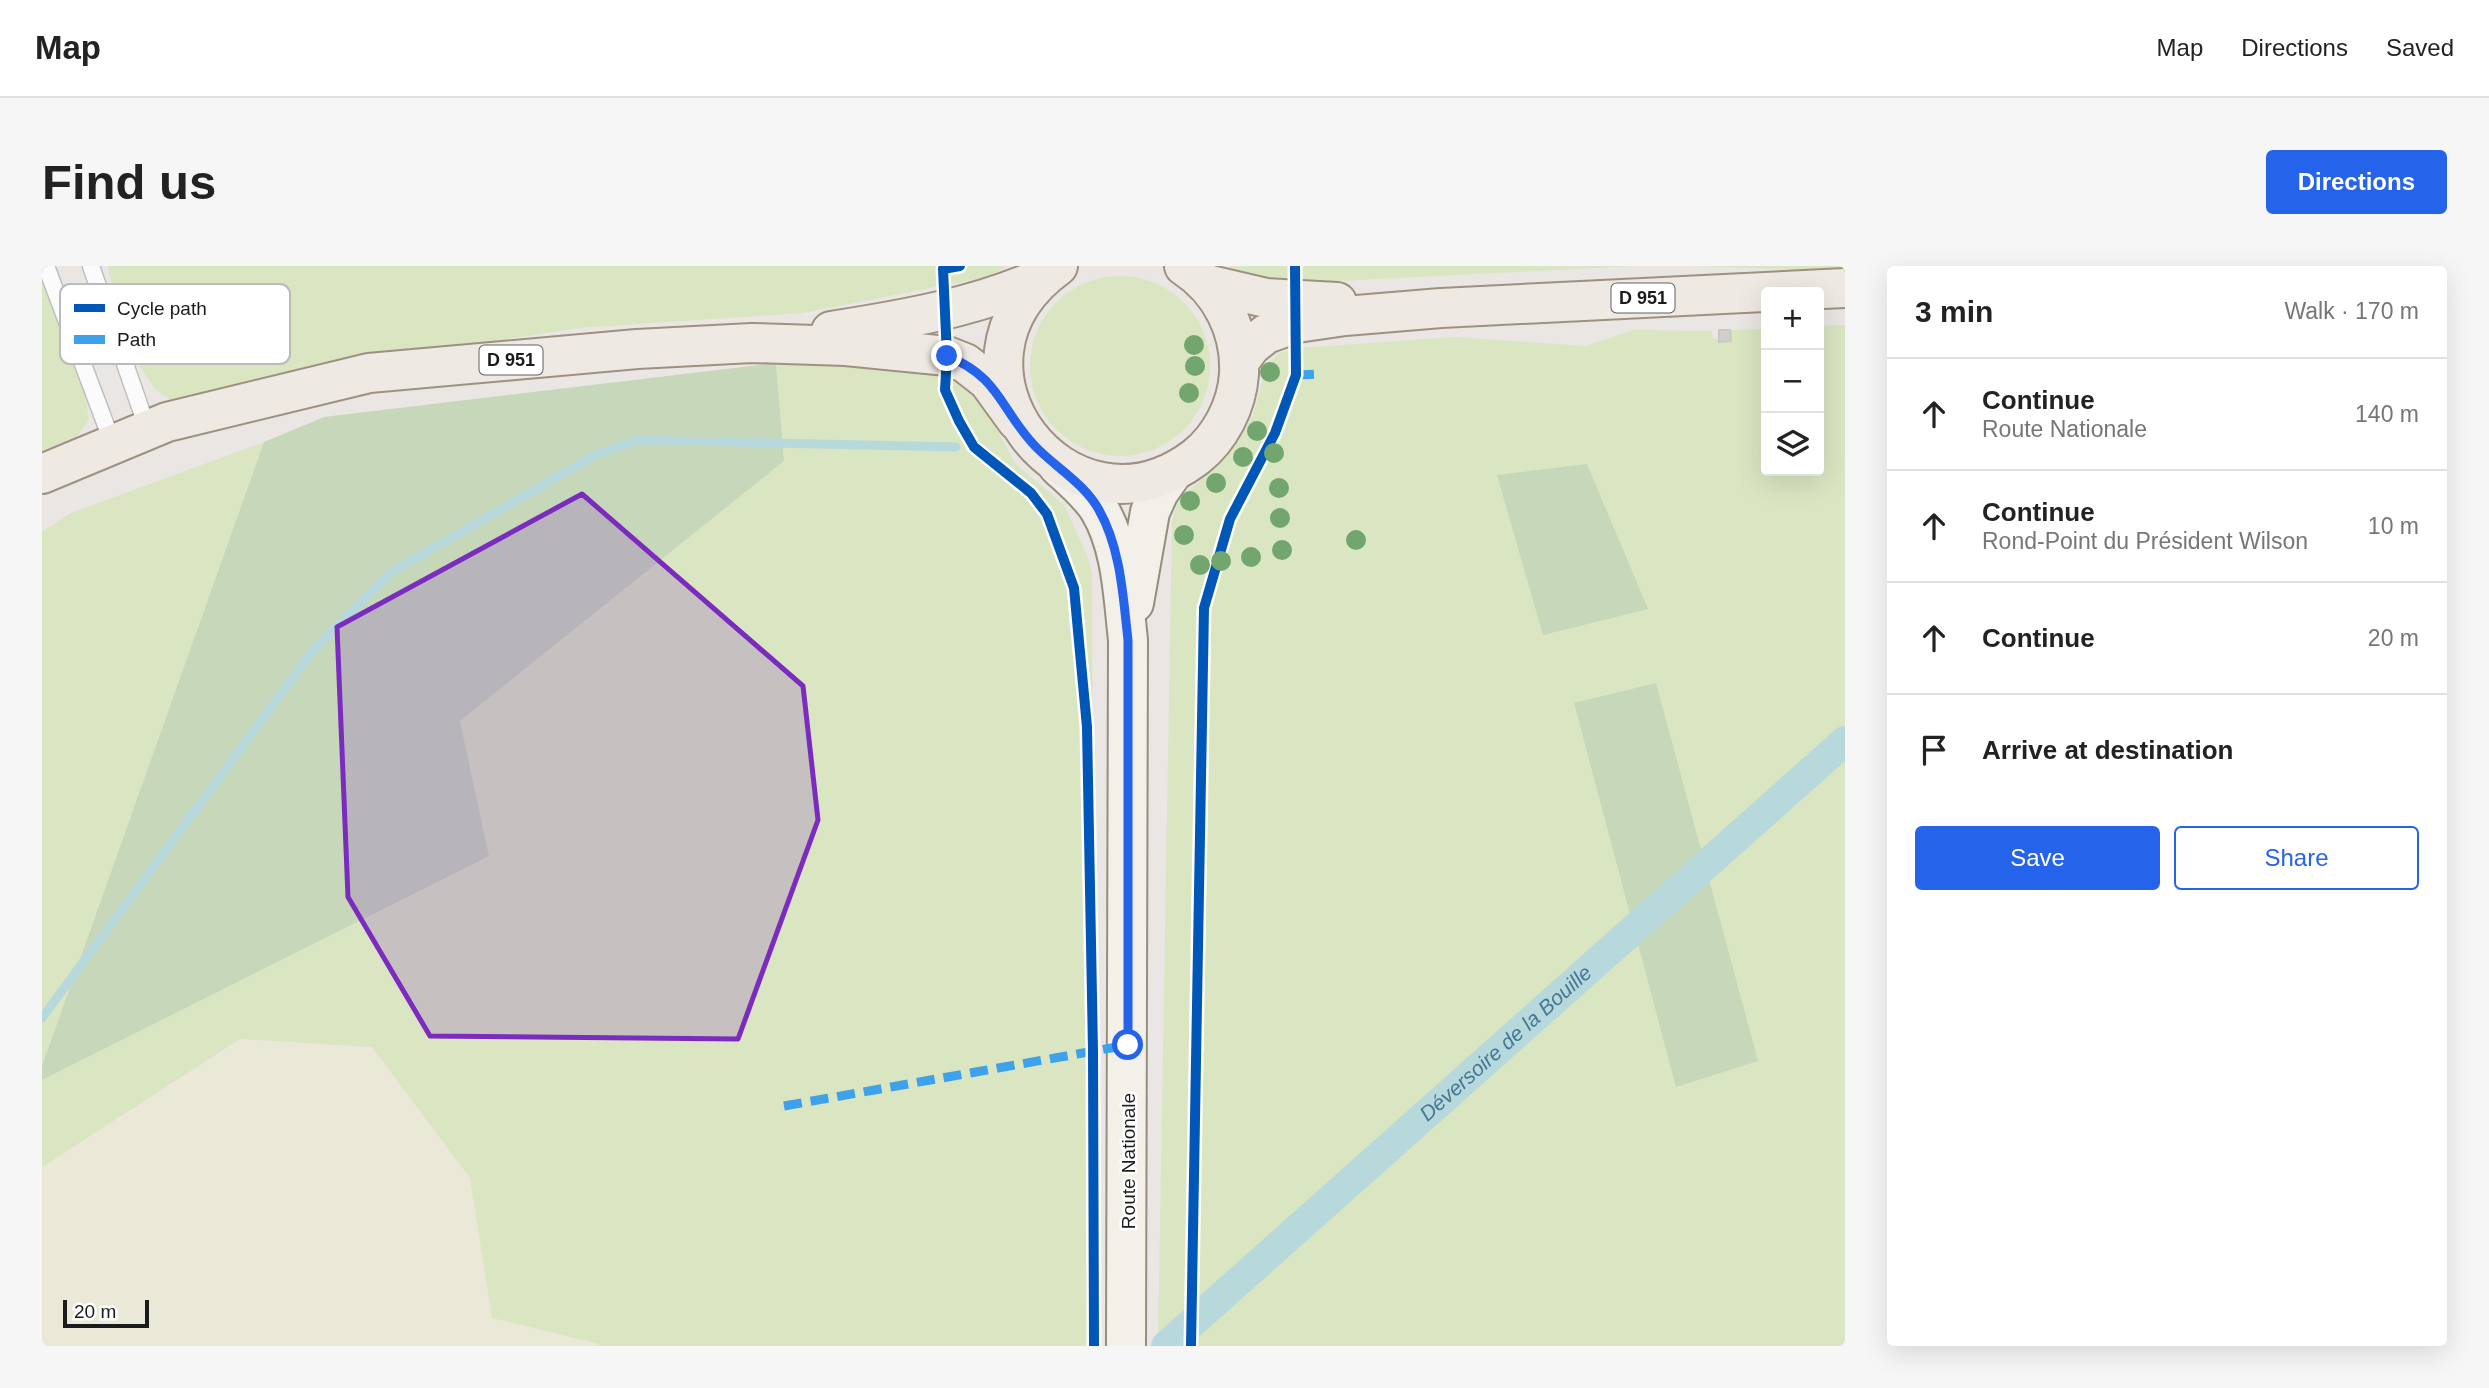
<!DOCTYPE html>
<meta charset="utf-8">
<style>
:root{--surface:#fff;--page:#f6f6f6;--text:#222;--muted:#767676;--line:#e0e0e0;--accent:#2563eb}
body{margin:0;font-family:Arial,sans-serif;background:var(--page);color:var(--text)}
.controls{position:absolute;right:21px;top:21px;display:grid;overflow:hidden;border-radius:7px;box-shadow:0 7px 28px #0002}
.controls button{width:63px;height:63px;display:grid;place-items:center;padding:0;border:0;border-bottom:2px solid var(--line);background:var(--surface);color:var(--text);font:35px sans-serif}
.scale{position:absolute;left:21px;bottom:18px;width:86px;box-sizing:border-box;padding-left:7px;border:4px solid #1b1b1b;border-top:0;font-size:19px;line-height:24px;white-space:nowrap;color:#1b1b1b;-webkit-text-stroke:5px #fff;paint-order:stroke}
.stop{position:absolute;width:21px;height:21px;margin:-16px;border:5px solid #2563eb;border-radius:50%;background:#fff}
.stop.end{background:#2563eb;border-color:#fff;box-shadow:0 2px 7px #0008}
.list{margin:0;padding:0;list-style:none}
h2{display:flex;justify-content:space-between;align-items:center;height:91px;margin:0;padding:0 28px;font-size:30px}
h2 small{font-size:23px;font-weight:400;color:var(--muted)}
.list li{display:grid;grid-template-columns:46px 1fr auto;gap:21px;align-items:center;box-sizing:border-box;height:112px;padding:0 28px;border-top:2px solid var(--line)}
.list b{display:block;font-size:26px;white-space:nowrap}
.list p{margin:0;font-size:23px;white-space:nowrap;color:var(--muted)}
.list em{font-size:23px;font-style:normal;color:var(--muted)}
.actions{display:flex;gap:14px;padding:21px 28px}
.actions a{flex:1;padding:16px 0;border:2px solid var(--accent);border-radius:7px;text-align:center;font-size:24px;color:var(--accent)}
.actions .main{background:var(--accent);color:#fff}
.icon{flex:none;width:38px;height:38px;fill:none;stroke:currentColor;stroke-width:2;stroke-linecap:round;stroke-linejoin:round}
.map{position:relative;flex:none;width:1803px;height:1080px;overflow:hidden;border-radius:7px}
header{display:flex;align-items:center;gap:42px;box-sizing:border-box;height:98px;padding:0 35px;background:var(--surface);border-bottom:2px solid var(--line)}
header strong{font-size:33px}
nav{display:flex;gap:38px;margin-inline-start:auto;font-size:24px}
.intro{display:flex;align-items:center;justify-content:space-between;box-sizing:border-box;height:168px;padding:0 42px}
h1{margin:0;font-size:49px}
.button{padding:18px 32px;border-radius:7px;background:var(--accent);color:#fff;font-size:24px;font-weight:700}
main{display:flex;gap:42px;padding:0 42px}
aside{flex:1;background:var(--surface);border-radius:7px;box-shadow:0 7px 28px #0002}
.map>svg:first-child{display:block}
</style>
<header>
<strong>Map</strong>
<nav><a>Map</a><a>Directions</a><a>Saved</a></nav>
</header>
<div class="intro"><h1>Find us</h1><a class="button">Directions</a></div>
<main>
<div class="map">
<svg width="1803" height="1080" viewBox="0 0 1803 1080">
<rect width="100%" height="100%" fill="#e9e6e3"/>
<path fill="#eae8d6" d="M198,773L330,781L428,912L450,1052L554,1077L555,1080H0V901Z"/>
<path fill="#dae5c2" d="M66,0H966L949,10L761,47L537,62L249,107L129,134L113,123L84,80Z
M1187,0H1593L1237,18L1199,8Z
M1652,0H1803V5Z
M0,2L39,100L47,154L30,177L0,194Z
M988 100a90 90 0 1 1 180 0a90 90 0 1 1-180 0Z
M1803,59V1080H1116L1130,257L1137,231L1155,218L1186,187L1211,150L1224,101L1236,87L1257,82L1413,71L1543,80L1591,64L1670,65L1671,73H1677V76L1689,75L1688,64L1724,63V205H1777V60Z
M734,97L889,98L931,121L974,198L1023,240L1046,292L1050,310L1052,1080H555L554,1077L450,1052L428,912L330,781L198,773L0,901V814L447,590L418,455L742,195Z
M222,176L0,800V266L29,247Z"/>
<path fill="#c7d7b9" d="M734,97L742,195L418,455L447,590L0,814V800L222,176L282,151Z
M1545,198L1606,343L1501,369L1455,209Z
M1614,417L1716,795L1634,821L1532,437Z"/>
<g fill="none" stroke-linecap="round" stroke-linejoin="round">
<path stroke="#b7d9dc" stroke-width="9" d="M0,752L272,383L348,307L553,189L595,174L914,181"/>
<path stroke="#b7d9dc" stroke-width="30" id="s1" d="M1124,1080L1803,475"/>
</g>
<path fill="#d1cecc" stroke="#ccc8c4" stroke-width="2" d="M1677,64H1688L1689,75L1677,76Z"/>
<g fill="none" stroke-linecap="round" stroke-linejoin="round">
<g stroke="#c0bfbe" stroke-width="19">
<path id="service" d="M4,0L71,178
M49,0L106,164"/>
</g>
<g stroke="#92907d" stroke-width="42">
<path id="secondary" d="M1016,200C1030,213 1047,227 1057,243C1080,281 1081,331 1086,374L1084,1080
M1092,337L1108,246L1117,226L1131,206"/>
</g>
<g stroke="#9e9181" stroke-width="42">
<path id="primary" d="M1016,0C879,99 1027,288 1154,191C1178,172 1195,140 1197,108C1199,65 1179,24 1142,0
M1164,18L1224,32L1295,36
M789,65C860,54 935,41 1001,11
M1197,96L1209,80L1224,68L1255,57L1303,50L1399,42L1803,22
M0,208L125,156L327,107L595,83L710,77L804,80L905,90L923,97L946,115L975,155"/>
</g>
<use href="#service" stroke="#fcfbfb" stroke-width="16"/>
<use href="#secondary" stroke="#f2f0e8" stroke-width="38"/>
<use href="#primary" stroke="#efe9e3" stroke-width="38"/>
<path stroke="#3da2ea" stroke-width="9" stroke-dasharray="18 9" stroke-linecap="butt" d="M1254,109L1276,108
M742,840L1086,779"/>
<g stroke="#fff" stroke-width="15">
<path id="cycleway" d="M918,0L901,3L905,90L903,124L917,155L932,181L989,227L1005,248L1032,322L1045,461L1051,785L1052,1080
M1149,1080L1162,342L1188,253L1233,167L1254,109L1253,0"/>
</g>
<use href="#cycleway" stroke="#0057b8" stroke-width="10"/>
</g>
<g fill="#73a66e">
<circle cx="1152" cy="79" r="10"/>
<circle cx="1153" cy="100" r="10"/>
<circle cx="1228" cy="106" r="10"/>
<circle cx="1147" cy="127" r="10"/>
<circle cx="1215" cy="165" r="10"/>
<circle cx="1232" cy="187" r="10"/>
<circle cx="1201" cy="191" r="10"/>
<circle cx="1174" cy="217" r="10"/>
<circle cx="1237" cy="222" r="10"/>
<circle cx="1148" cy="235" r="10"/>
<circle cx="1238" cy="252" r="10"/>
<circle cx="1142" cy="269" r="10"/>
<circle cx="1314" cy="274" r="10"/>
<circle cx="1240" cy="284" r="10"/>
<circle cx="1209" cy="291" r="10"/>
<circle cx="1179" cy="295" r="10"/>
<circle cx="1158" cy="299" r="10"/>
</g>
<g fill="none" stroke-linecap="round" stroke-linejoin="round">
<path stroke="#2563eb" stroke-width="9" d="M905,90C958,111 958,143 993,180C1013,201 1042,217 1057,244C1079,283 1081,331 1086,374V779"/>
</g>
<path fill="#7b2cbf" fill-opacity="0.2" stroke="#7b2cbf" stroke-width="5" stroke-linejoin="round" d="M540,228L761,420L776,554L696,773L388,770L306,631L295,361Z"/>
<g text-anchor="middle" stroke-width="5" stroke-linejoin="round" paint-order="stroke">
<g fill="#fff" stroke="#5f5f5f" stroke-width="2">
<rect x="1569.5" y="17.5" width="63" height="29" rx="5"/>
<rect x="437.5" y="79.5" width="63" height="29" rx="5"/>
</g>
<g font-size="18" font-weight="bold" fill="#1b1b1b">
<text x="1601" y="38">D 951</text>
<text x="469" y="100">D 951</text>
</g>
<g font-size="19" fill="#1b1b1b" stroke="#fff">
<text transform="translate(1086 895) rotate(-90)" y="7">Route Nationale</text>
</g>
<g font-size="21" font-style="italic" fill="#467896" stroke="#fff">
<text dy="7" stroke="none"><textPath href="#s1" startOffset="455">Déversoire de la Bouille</textPath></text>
</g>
</g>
<rect x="18" y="18" width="230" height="80" rx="10" fill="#fff" stroke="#bbb" stroke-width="2"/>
<rect x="32" y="38" width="31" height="8" fill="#0057b8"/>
<rect x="32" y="69" width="31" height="9" fill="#3da2ea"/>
<g font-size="19" fill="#1b1b1b">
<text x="75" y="49">Cycle path</text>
<text x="75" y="80">Path</text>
</g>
</svg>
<div class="controls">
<button>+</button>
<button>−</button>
<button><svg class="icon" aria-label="layers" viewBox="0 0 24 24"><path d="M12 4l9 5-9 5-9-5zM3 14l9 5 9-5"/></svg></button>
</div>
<div class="scale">20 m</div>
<div class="stop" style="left:1086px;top:779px"></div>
<div class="stop end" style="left:905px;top:90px"></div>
</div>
<aside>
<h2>3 min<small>Walk · 170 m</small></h2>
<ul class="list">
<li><svg class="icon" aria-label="ahead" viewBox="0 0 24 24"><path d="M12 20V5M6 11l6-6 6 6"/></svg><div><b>Continue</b><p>Route Nationale</p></div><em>140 m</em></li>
<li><svg class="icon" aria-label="ahead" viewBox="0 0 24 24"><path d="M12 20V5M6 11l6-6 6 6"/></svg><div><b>Continue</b><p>Rond-Point du Président Wilson</p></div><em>10 m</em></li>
<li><svg class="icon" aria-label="ahead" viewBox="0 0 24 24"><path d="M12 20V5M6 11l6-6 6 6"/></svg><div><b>Continue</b></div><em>20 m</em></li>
<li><svg class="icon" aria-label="arrive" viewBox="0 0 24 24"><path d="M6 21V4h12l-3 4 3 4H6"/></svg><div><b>Arrive at destination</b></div></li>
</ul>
<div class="actions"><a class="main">Save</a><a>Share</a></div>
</aside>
</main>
